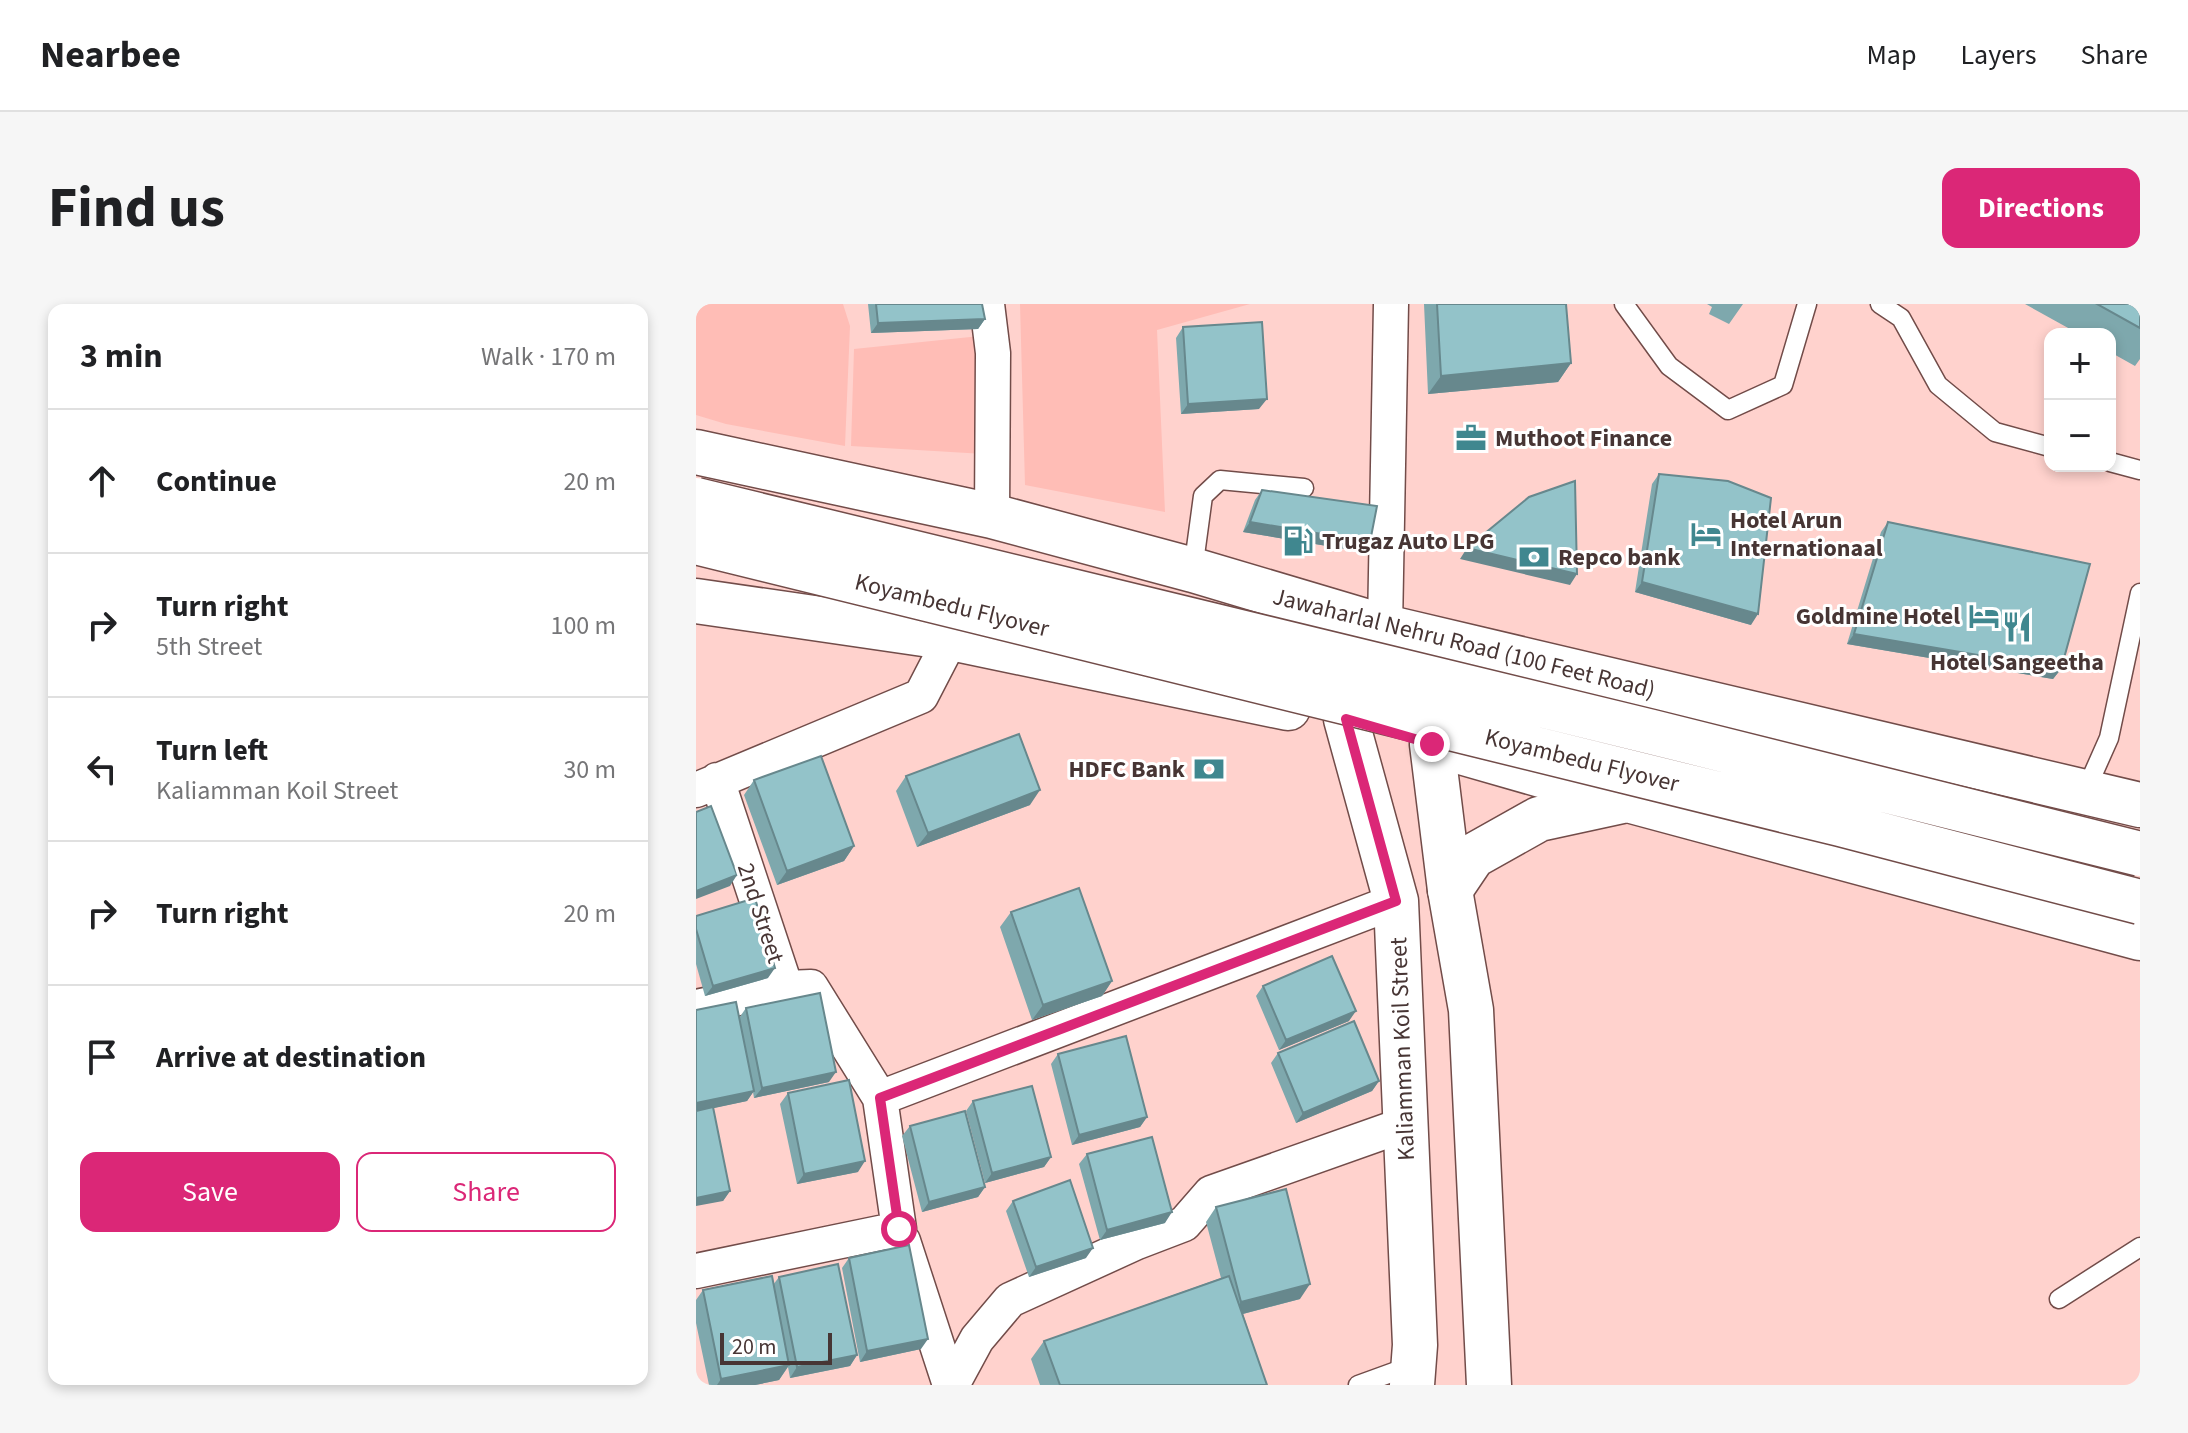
<!DOCTYPE html>
<meta charset="utf-8">
<style>
:root{--surface:#fff;--page:#f6f6f6;--text:#202124;--muted:#757577;--line:#e0e0e0;--accent:#db2777}
body{margin:0;font-family:"Source Sans 3",sans-serif;background:var(--page);color:var(--text)}
.controls{position:absolute;right:24px;top:24px;display:grid;overflow:hidden;border-radius:16px;box-shadow:0 4px 12px #0003}
.controls button{width:72px;height:72px;display:grid;place-items:center;padding:0;border:0;border-bottom:2px solid var(--line);background:var(--surface);color:var(--text);font:40px sans-serif}
.scale{position:absolute;left:24px;bottom:20px;width:112px;box-sizing:border-box;padding-left:8px;border:4px solid #473534;border-top:0;font-size:22px;line-height:28px;white-space:nowrap;color:#473534;-webkit-text-stroke:6px #fff;paint-order:stroke}
.stop{position:absolute;width:24px;height:24px;margin:-18px;border:6px solid #db2777;border-radius:50%;background:#fff}
.stop.end{background:#db2777;border-color:#fff;box-shadow:0 2px 8px #0008}
.list{margin:0;padding:0;list-style:none}
h2{display:flex;justify-content:space-between;align-items:center;height:104px;margin:0;padding:0 32px;font-size:34px}
h2 small{font-size:26px;font-weight:400;color:var(--muted)}
.list li{display:grid;grid-template-columns:52px 1fr auto;gap:24px;align-items:center;box-sizing:border-box;height:144px;padding:0 32px;border-top:2px solid var(--line)}
.list b{display:block;font-size:30px;white-space:nowrap}
.list p{margin:0;font-size:26px;white-space:nowrap;color:var(--muted)}
.list em{font-size:26px;font-style:normal;color:var(--muted)}
.actions{display:flex;gap:16px;padding:24px 32px}
.actions a{flex:1;padding:18px 0;border:2px solid var(--accent);border-radius:16px;text-align:center;font-size:28px;color:var(--accent)}
.actions .main{background:var(--accent);color:#fff}
.icon{flex:none;width:44px;height:44px;fill:none;stroke:currentColor;stroke-width:2;stroke-linecap:round;stroke-linejoin:round}
.map{position:relative;flex:none;width:1444px;height:1081px;overflow:hidden;border-radius:16px}
header{display:flex;align-items:center;gap:48px;box-sizing:border-box;height:112px;padding:0 40px;background:var(--surface);border-bottom:2px solid var(--line)}
header strong{font-size:38px}
nav{display:flex;gap:44px;margin-inline-start:auto;font-size:28px}
.intro{display:flex;align-items:center;justify-content:space-between;box-sizing:border-box;height:192px;padding:0 48px}
h1{margin:0;font-size:56px}
.button{padding:20px 36px;border-radius:16px;background:var(--accent);color:#fff;font-size:28px;font-weight:700}
main{display:flex;gap:48px;padding:0 48px}
aside{flex:1;background:var(--surface);border-radius:16px;box-shadow:0 4px 12px #0003}
.map>svg:first-child{display:block}
</style>
<header>
<strong>Nearbee</strong>
<nav><a>Map</a><a>Layers</a><a>Share</a></nav>
</header>
<div class="intro"><h1>Find us</h1><a class="button">Directions</a></div>
<main>
<aside>
<h2>3 min<small>Walk · 170 m</small></h2>
<ul class="list">
<li><svg class="icon" aria-label="ahead" viewBox="0 0 24 24"><path d="M12 20V5M6 11l6-6 6 6"/></svg><div><b>Continue</b></div><em>20 m</em></li>
<li><svg class="icon" aria-label="right" viewBox="0 0 24 24"><path d="M7 20v-9h11M14 6l5 5-5 5"/></svg><div><b>Turn right</b><p>5th Street</p></div><em>100 m</em></li>
<li><svg class="icon" aria-label="left" viewBox="0 0 24 24"><path d="M17 20v-9H6M10 6l-5 5 5 5"/></svg><div><b>Turn left</b><p>Kaliamman Koil Street</p></div><em>30 m</em></li>
<li><svg class="icon" aria-label="right" viewBox="0 0 24 24"><path d="M7 20v-9h11M14 6l5 5-5 5"/></svg><div><b>Turn right</b></div><em>20 m</em></li>
<li><svg class="icon" aria-label="arrive" viewBox="0 0 24 24"><path d="M6 21V4h12l-3 4 3 4H6"/></svg><div><b>Arrive at destination</b></div></li>
</ul>
<div class="actions"><a class="main">Save</a><a>Share</a></div>
</aside>
<div class="map">
<svg width="1444" height="1081" viewBox="0 0 1444 1081">
<rect width="100%" height="100%" fill="#ffd2cd"/>
<path fill="#ffbdb6" d="M0,0H147L154,22L149,142L30,120L0,111Z
M324,0H554L461,26L469,208L329,181Z
M284,32L288,150L155,142L158,45Z"/>
<g fill="none" stroke-linecap="round" stroke-linejoin="round">
<g stroke="#724c49" stroke-width="21">
<path id="service" d="M928,0L973,62L1032,106L1087,81L1111,0
M1184,0L1205,14L1242,81L1299,128L1354,143
M1414,158L1444,166
M497,266L507,192L524,176L608,184
M1389,488L1413,434L1444,289
M1363,995L1444,943
M662,1081L717,1061"/>
</g>
<g stroke="#724c49" stroke-width="37">
<path id="minor" d="M291,0L297,49L296,212
M689,323L695,0
M0,486L225,392L255,334
M0,703L90,684
M184,794L700,597
M207,937L254,1081
M0,967L203,925L184,794L115,683L90,684L21,476
M256,1081L281,1035L314,996L441,938L488,920L515,889L710,820"/>
</g>
<g stroke="#724c49" stroke-width="47">
<path id="secondary" d="M650,415L700,597L719,1041L716,1081
M736,440L754,586L775,706L793,1081"/>
</g>
<g stroke="#724c49" stroke-width="47">
<path id="primary" d="M0,148L296,212L497,266L689,323L1444,501
M0,297L255,334L592,404
M744,442L932,496L1444,634
M754,586L777,552L843,515L926,497"/>
</g>
<use href="#service" stroke="#fff" stroke-width="18"/>
<use href="#minor" stroke="#fff" stroke-width="34"/>
<use href="#secondary" stroke="#fff" stroke-width="44"/>
<use href="#primary" stroke="#fff" stroke-width="44"/>
<g stroke="#724c49" stroke-width="47" stroke-linecap="butt">
<path id="primary-bridge" d="M0,196L956,428L1444,550
M0,238L1144,520L1444,598"/>
</g>
<use href="#primary-bridge" stroke="#fff" stroke-width="44"/>
</g>
<path fill="#7ea8ad" d="M172,0H286L289,15L282,25L175,29Z
M728,0H870L875,59L862,78L732,90Z
M1011,0H1047L1033,20L1013,10L1016,3Z
M1329,0H1444V55L1439,62L1414,48V30H1383Z
M487,23L563,105L485,110L480,34Z
M963,170L1055,321L939,288L956,180Z
M566,186L667,248L547,228L559,196Z
M1192,218L1365,365L1357,375L1151,340L1185,228Z
M210,472L334,501L221,543L200,487Z
M58,476L158,542L148,557L81,581L48,491Z
M315,608L416,677L406,692L336,716L304,623Z
M0,612L72,674L9,692L0,660Z
M567,682L653,717L583,746L560,692Z
M50,704L133,778L58,794L57,788L51,797L17,804L34,887L27,897L0,706L43,714Z
M582,749L683,777L676,787L600,819L575,759Z
M362,750L451,813L444,823L376,841L355,760Z
M92,789L162,868L101,880L84,800Z
M277,797L355,853L348,863L289,879L270,807Z
M214,822L289,883L282,893L226,908L206,832Z
M391,850L469,919L404,936L383,860Z
M317,897L390,954L333,973L310,907Z
M520,903L604,995L547,1010L571,1081H344L335,1055L348,1037L525,974L510,918Z
M153,954L225,1045L164,1058L146,964Z
M83,973L161,1051L154,1062L94,1074L92,1063L83,1076L59,1081H13L0,1019V996L7,986L77,981Z"/>
<path fill="#67888d" d="M289,15L282,25L175,29L182,19Z
M875,59L862,78L732,90L745,72Z
M571,95L563,105L485,110L492,100Z
M554,218L674,238L667,248L547,228Z
M771,244L881,270L874,281L764,255Z
M946,278L1062,310L1055,321L939,288Z
M1158,330L1365,365L1357,375L1151,340Z
M344,486L334,501L221,543L232,529Z
M158,542L148,557L81,581L91,567Z
M41,571L34,582L0,595V587Z
M79,664L72,674L9,692L17,682Z
M416,677L406,692L336,716L347,701Z
M660,707L653,717L583,746L590,736Z
M140,768L133,778L58,794L66,784Z
M683,777L676,787L600,819L607,809Z
M58,787L51,797L0,808V799Z
M451,813L444,823L376,841L383,831Z
M355,853L348,863L289,879L296,869Z
M169,857L162,868L101,880L108,870Z
M289,883L282,893L226,908L233,898Z
M34,887L27,897L0,902V894Z
M476,908L469,919L404,936L411,926Z
M397,944L390,954L333,973L340,963Z
M614,980L604,995L535,1013L545,998Z
M232,1035L225,1045L164,1058L171,1047Z
M161,1051L154,1062L94,1074L101,1063Z
M93,1061L83,1076L59,1081H21L25,1075Z"/>
<path fill="#93c3c9" stroke="#67888d" stroke-width="2" d="M180,0H286L289,15L182,19Z
M741,0H870L875,59L745,72Z
M1401,0H1444V24Z
M566,18L571,95L492,100L487,23Z
M963,170L1032,177L1075,194L1062,310L946,278Z
M879,177L881,270L771,244L833,193Z
M566,186L681,202L674,238L554,218Z
M1192,218L1394,260L1365,365L1158,330Z
M323,430L344,486L232,529L210,472Z
M125,452L158,542L91,567L58,476Z
M15,502L41,571L0,587V508Z
M383,584L416,677L347,701L315,608Z
M59,594L79,664L17,682L0,625V612Z
M636,652L660,707L590,736L567,682Z
M124,689L140,768L66,784L50,704Z
M40,698L58,787L0,799V706Z
M658,717L683,777L607,809L582,749Z
M430,732L451,813L383,831L362,750Z
M153,776L169,857L108,870L92,789Z
M336,782L355,853L296,869L277,797Z
M17,803L34,887L0,894V807Z
M269,807L289,883L233,898L214,822Z
M456,833L476,908L411,926L391,850Z
M374,876L397,944L340,963L317,897Z
M590,885L614,980L545,998L520,903Z
M213,941L232,1035L171,1047L153,954Z
M142,960L161,1051L101,1063L83,973Z
M76,972L93,1061L25,1075L7,986Z
M533,972L571,1081H364L348,1037Z"/>
<g fill="none" stroke-linecap="round" stroke-linejoin="round">
<path stroke="#db2777" stroke-width="10" d="M203,925L184,794L700,597L650,415L736,440"/>
</g>
<defs>
<g id="office-bare" transform="scale(2.4)"><path d="M-6-3h4V-5.5h4V-3h4V5H-6ZM-1-4.5V-3h2v-1.5ZM-6 0V1H6V0Z" fill="#40878f" stroke="#fff" stroke-width="2.5" paint-order="stroke"/></g>
<g id="hotel-bare" transform="scale(2.4)"><path d="M-6-4.5h1.5V1H6V5H4.5V3h-9V5H-6ZM-4 0a1.8 1.8 0 1 1 3.6 0ZM.5 0V-2.5h3Q6-2.5 6 0Z" fill="#40878f" stroke="#fff" stroke-width="2.5" paint-order="stroke"/></g>
<g id="fuel-bare" transform="scale(2.4)"><path d="M-5.5-6h7V0h2V4h1.3V-2.5L3-4.5l.8-.8L6-3V5H2.5V1h-1V6h-7ZM-4.2-4.7v3.2H.2V-4.7Z" fill="#40878f" stroke="#fff" stroke-width="2.5" paint-order="stroke"/></g>
<g id="bank-bare" transform="scale(2.4)"><path d="M-6-4H6V4H-6ZM0-2.3a2.3 2.3 0 1 0 0 4.6a2.3 2.3 0 1 0 0-4.6Z" fill="#40878f" stroke="#fff" stroke-width="2.5" paint-order="stroke"/></g>
<g id="restaurant-bare" transform="scale(2.4)"><path d="M-5-6h1v4h1v-4h1v4h1v-4h1v5L-1.5 .5V6h-2V.5L-5-1ZM5-6V6H3V1.5H1.5Q1.5-4 5-6Z" fill="#40878f" stroke="#fff" stroke-width="2.5" paint-order="stroke"/></g>
</defs>
<g fill-rule="evenodd">
<use href="#office-bare" x="775" y="134"/>
<use href="#hotel-bare" x="1010" y="230"/>
<use href="#fuel-bare" x="602" y="237"/>
<use href="#bank-bare" x="838" y="253"/>
<use href="#hotel-bare" x="1288" y="312"/>
<use href="#restaurant-bare" x="1321" y="323"/>
<use href="#bank-bare" x="513" y="465"/>
</g>
<g text-anchor="middle" stroke-width="6" stroke-linejoin="round" paint-order="stroke">
<g font-size="24" font-weight="bold" fill="#473534" stroke="#fff" text-anchor="start">
<text x="799" y="142">Muthoot Finance</text>
<text x="1034" y="224">Hotel Arun<tspan x="1034" dy="28">Internationaal</tspan></text>
<text x="626" y="245">Trugaz Auto LPG</text>
<text x="862" y="261">Repco bank</text>
<text x="1264" y="320" text-anchor="end">Goldmine Hotel</text>
<text x="1321" y="366" text-anchor="middle">Hotel Sangeetha</text>
<text x="489" y="473" text-anchor="end">HDFC Bank</text>
</g>
<g font-size="24" fill="#473534" stroke="#fff">
<text transform="translate(256 301) rotate(14)" y="8">Koyambedu Flyover</text>
<text transform="translate(768 339) rotate(14)" y="8">Jawaharlal Nehru Road (100 Feet Road)</text>
<text transform="translate(886 456) rotate(14)" y="8">Koyambedu Flyover</text>
<text transform="translate(65 609) rotate(72)" y="8">2nd Street</text>
<text transform="translate(706 745) rotate(-92)" y="8">Kaliamman Koil Street</text>
</g>
</g>
</svg>
<div class="controls">
<button>+</button>
<button>−</button>
</div>
<div class="scale">20 m</div>
<div class="stop" style="left:203px;top:925px"></div>
<div class="stop end" style="left:736px;top:440px"></div>
</div>
</main>
